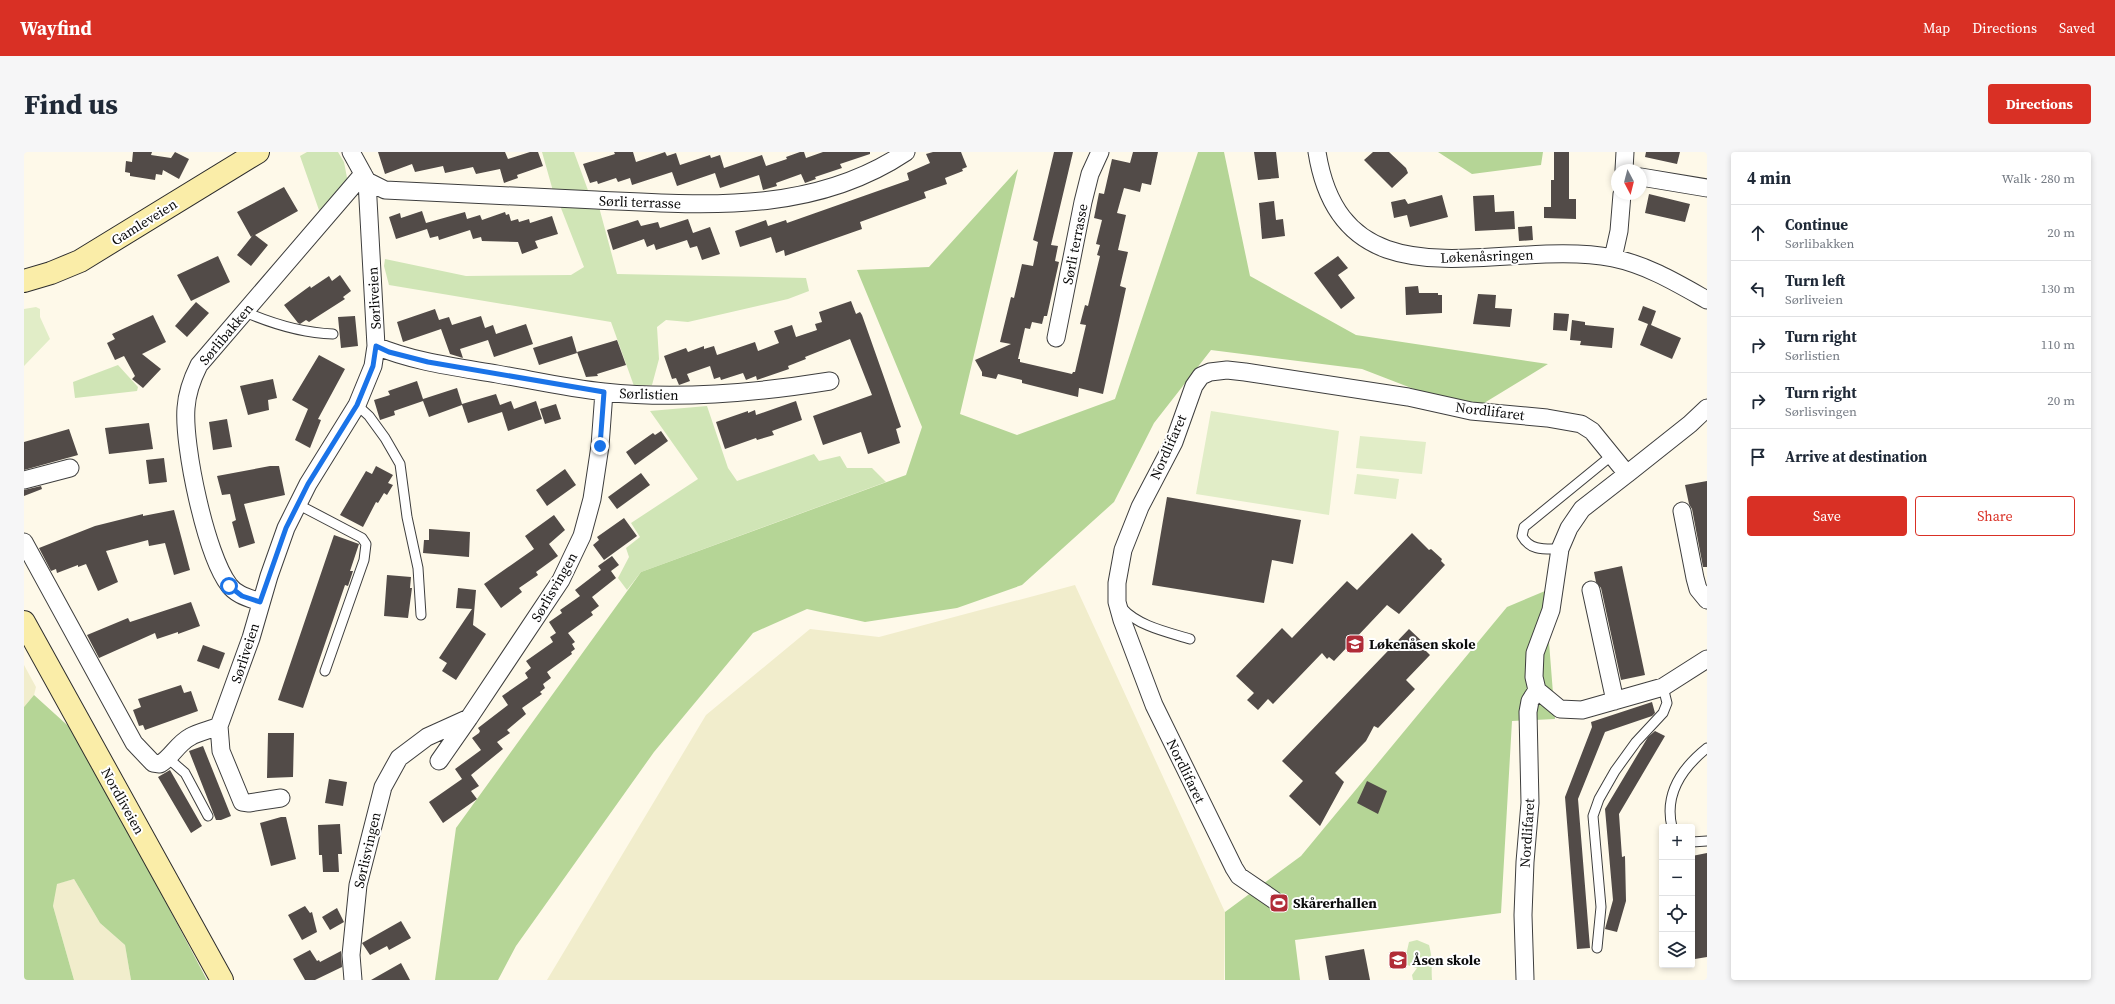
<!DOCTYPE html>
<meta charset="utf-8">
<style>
:root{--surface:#fff;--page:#f6f6f7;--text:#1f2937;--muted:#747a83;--line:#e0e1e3;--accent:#d93025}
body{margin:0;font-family:"Source Serif 4",serif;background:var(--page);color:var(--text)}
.controls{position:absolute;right:12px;bottom:12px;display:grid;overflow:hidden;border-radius:4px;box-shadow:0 2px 6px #0003}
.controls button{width:36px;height:36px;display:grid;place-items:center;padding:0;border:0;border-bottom:1px solid var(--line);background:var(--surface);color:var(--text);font:20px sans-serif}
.compass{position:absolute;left:1587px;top:12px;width:36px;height:36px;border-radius:50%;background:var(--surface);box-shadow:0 2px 6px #0003;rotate:173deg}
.stop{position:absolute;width:12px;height:12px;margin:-9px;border:3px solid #1a73e8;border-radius:50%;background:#fff}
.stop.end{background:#1a73e8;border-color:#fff;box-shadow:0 1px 4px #0008}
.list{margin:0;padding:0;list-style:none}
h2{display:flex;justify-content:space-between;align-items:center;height:52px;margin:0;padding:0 16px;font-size:17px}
h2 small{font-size:13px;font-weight:400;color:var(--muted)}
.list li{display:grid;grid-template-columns:26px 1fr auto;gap:12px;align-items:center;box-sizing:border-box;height:56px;padding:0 16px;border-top:1px solid var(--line)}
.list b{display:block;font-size:15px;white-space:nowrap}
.list p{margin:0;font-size:13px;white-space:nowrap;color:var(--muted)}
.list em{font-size:13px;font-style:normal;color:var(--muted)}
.actions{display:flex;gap:8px;padding:12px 16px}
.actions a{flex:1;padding:9px 0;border:1px solid var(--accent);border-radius:4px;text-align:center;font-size:14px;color:var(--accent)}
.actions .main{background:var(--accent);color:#fff}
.icon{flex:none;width:22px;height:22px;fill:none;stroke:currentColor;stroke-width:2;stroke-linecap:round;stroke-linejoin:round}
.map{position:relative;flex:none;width:1683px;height:828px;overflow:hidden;border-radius:4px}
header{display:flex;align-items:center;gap:24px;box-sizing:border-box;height:56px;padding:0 20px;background:var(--accent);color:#fff}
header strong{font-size:19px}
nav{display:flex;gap:22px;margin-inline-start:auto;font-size:14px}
.intro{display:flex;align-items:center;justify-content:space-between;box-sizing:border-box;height:96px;padding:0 24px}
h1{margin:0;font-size:28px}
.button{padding:10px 18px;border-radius:4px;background:var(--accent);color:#fff;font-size:14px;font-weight:700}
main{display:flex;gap:24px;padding:0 24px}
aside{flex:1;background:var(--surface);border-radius:4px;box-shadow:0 2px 6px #0003}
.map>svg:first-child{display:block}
</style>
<header>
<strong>Wayfind</strong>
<nav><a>Map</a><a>Directions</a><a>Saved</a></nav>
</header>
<div class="intro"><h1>Find us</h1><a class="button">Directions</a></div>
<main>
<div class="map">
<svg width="1683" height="828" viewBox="0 0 1683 828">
<rect width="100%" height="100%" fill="#fef9e9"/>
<path fill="#f1edcc" d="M1051,433L1201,760L1200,828H523L682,563L786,477L855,485Z
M0,513L12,535L10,543L0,555Z
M50,727L76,771L101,793L107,828H50L29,754L32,732Z"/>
<path fill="#d0e5b6" d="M283,0H314L320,10L324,31L296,61L276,4Z
M518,0H550L565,41L529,39Z
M535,51L575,55L593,122L782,126L785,139L764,147L664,170L642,168L633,175L635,207L628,233L610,234L587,170L365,133L360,114L361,107L442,124L547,123L560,115Z
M94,213L114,235L113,239L51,246L49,230Z
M683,254L704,316L713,329L790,302L795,309L816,304L823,316H848L862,330L617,420L603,438L594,426L605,405L602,396L616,385L607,371L674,327L626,259Z
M1393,788L1405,793C1409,808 1407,814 1408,828H1389L1388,823L1393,816L1380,812L1385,790Z"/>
<path fill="#b5d596" d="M1174,0H1200L1226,124L1332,183L1524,212L1447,259L1338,217L1187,198L1130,271L1090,350L998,433L933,456L841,470L783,457L729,481L630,600L492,794L474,828H411L432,676L617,420L882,323L898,275L833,118L905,115L994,17L936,262L993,283L1091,247Z
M1414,0H1519L1517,13L1448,22Z
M1521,439L1531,567L1488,569L1477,761L1271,788L1276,828H1201V760L1277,704L1483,455Z
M10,543L52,581L183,828H107L101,793L76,771L50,727L33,732L29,754L50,828H0V555Z"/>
<path fill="#e1edc7" d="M12,155L16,157V165L26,187L0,214V157Z
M1187,259L1315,279L1305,363L1172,342Z
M1336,284L1402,290L1398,322L1332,316Z
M1333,322L1375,327L1372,347L1330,342Z"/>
<path fill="#524b48" d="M109,0H128L127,3L147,6L151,0L165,7L155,27L139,18L138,23L132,22L131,28L106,24V21L101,20L102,9L108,10Z
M354,0H481L484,7L506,0H514L519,14L493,23L494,26L480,31L476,17L452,22L449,15L421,21L419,14L391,20L388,12L361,22Z
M590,0H609L612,10L641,0L643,4L652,1L656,13L686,3L687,6L696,3L700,16L738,3L742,14L763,7L762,5L776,0H780L782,6L799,0H846V2L816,12L818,16L791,25L792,27L781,31L777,22L752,31L753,34L739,38L735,23L696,36L691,21L653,34L648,20L608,33L606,26L594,30L592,26L574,32L573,29L566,31L559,12L591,2Z
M909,0H937L943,15L938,17L939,19L921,26L923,32L900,40L902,46L836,70L838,77L761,104L760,98L752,101L747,85L716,95L711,79L742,68L744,74L762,68L763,71L885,28L883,21L906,11L902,2Z
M1030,0H1049L1027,93L1034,94L1031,109L1035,110L1023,164H1020L1018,172L1008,170L1006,177L1001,176L994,207H996V210L1048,222L1049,220H1051L1062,173L1056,172L1061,153L1064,154L1076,104L1073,103L1076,93L1072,92L1078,68L1070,66L1075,41L1080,42L1088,7L1106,11L1109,0H1134L1127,33L1118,31L1116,40L1100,36L1093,61L1102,63L1094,98L1104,100L1096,134L1102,136L1079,242L1055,236L1054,245L998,231V228L974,222L972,227L958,224V220L951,208L987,192L976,190L987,145L990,146L998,112L1009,114L1014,90L1009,88Z
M1230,0H1252L1255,26L1234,28Z
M1349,0H1365L1382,16L1384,21L1368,36L1340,8Z
M1530,0H1545V47H1552V67L1520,66V55H1527V28H1530Z
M1622,0H1656L1653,12L1621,5Z
M260,35L274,59L231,83L244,93L227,114L213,103L229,83L227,85L213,60Z
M1625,42L1666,52L1661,70L1621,61Z
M1418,43L1424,65L1386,75L1383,63L1370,66L1367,50L1381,47L1384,52Z
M1470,43L1471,60L1490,59L1491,77L1451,79L1449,44Z
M1250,49L1252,68L1259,67L1261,84L1238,87L1235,51Z
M398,59L402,71L441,60L443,67L456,63L458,68L481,60L482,63L485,62L487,69L494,67L495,70L505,67L506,71L528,64L534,82L511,89L514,96L498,102L494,90L458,89L457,85L449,87L446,78L415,88L414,84L406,86L403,77L372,87L365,65L376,61L377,66Z
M664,67L669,81L686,75L696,102L678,108L673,94L666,96L663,88L632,98L630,92L623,95L620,87L589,98L583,78L614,68L617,74L634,70L636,76Z
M1508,74L1509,88L1495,89L1494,75Z
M194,104L206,130L167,149L153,123Z
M1314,104L1324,116L1314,123L1331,146L1317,157L1290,121Z
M316,123L327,139L319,145L321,147L285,170L282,168L276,172L274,171L260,153L286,134L287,136L305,124L308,129Z
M1394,134L1395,141H1414V143H1418V161L1382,163L1381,135Z
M1454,142L1472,143L1471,156L1488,157L1486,175L1449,172Z
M827,149L832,162L836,160L838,163L862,231L877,275L872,277L876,291L844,302L837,280L799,293L789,264L848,243L826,187L781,205L782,207L764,214L765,217L733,228L732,224L722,228L719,221L697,228L696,225L690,227L686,214L663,222L666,229L655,233L652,226L648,227L640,204L662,196L664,200L680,194V197L690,194L693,203L731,190L734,199L755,191L750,179L768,173L772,185L793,178L791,172L798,170L795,160Z
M172,150L185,161L163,185L151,174Z
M1619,154L1632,159L1627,173L1657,186L1648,207L1616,193L1624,172L1614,168Z
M411,157L415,168L425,165L428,173L457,164L461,176L469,173L472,182L502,172L509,192L470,205L464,188L436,197L439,206L426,202L417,177L379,190L373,170Z
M1530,161L1545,162L1543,179L1529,178Z
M129,163L142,190L118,202L137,217L119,236L108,227L111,224L100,204L91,208L83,191L91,187L88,182Z
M331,164L334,194L317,196L314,165Z
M1548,168L1561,170V173L1590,176L1588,196L1556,193L1557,189L1546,188Z
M548,184L553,201L515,213L509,196Z
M593,188L602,213L573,222L574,224L562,225L553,200Z
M295,203L321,217L294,267L297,268L286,296L271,288L284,257L268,248Z
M249,227L253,246L244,248L245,258L224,263L216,234Z
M393,229L399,247L433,236L438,252L472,242L476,253L487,249L490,257L512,249L518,267L484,279L478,260L444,271L438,253L405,265L399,249L370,259L371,263L356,268L350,248L366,243L364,239Z
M772,249L778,268L748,279L750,283L733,288L732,286L701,297L692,270L724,259V261L731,258L732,263Z
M532,252L537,267L521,272L516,257Z
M203,267L208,295L189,298L185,270Z
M125,271L129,297L85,302L81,276Z
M45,277L54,303L0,318V290Z
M637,279L644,289L611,313L602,300L629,281L631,283Z
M140,306L143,330L125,332L122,308Z
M246,314H255L261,343L220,352L231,391L215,396L208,370L212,368L206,342L198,343L193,324Z
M352,314L369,323L364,331L369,333L363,343L360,341L354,351L352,350L339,375L316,363L342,319L348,322Z
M541,317L552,333L523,354L512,338Z
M617,321L626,333L593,357L584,345Z
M1683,329V415H1679L1668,357L1665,352L1661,333Z
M17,334L18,337L0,344V338Z
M1143,345L1277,368L1269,412L1248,408L1240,451L1128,433Z
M150,358L166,418L150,423L141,391L125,394L124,388L82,399L94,430L74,439L62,412L54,415V413L33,421L32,417L27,419L15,396L71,374L119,362V364Z
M530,363L541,378L525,392L534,404L512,420L514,423L495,436L498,440L477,456L460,432L510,397L501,384Z
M600,366L613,384L580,408L569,393L575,388L573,385Z
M405,377L446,380L445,405L399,401L400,388H405Z
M1388,381L1405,398L1407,397L1418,407L1417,409L1421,413L1375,462L1363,453L1310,509L1305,505L1303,507L1298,501L1249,552L1244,547L1234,558L1223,548L1230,541L1212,524L1258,476L1268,486L1323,429L1333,438Z
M310,383L335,392L326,419H329L324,434L321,433L279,556L254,548Z
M588,404L595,413L587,419L592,426L568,445L575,454L567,460L569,463L544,481L551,490L548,492L551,497L547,500L548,502L523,520L527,526L519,532L521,536L516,540L518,542L498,556L502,562L483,578L486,581L473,590L479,597L447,623L455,634L447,639L453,647L419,671L405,650L438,627L431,617L457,598L448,586L455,581L456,579L454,576L484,553L478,544L504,526L501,521L507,516L502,509L529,490L526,485L532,481L525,470L538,461L536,458L556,444L551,438L577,418L574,414Z
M1598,414L1621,523L1597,528L1577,436L1572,430L1570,420Z
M363,423L387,425L386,436H388L384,466L360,464Z
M434,436L452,438L449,473L462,482L432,528L418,519L423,511L415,506L448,457L432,456Z
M167,450L176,474L154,482V480L133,487L131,481L75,506L63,483L104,466L106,470Z
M1385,477L1403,494L1400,497L1406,503L1382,528L1391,537L1354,576L1350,574L1342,589L1311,621L1320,630L1296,674L1265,644L1279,629L1258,609Z
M179,493L201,501L195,517L173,509Z
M157,533L160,541L167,539L174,559L121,578L119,573L115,574L109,558L117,555L114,547Z
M1628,550L1631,561L1628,564L1581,580L1554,647L1566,796L1553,797L1541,645L1568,575L1567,570Z
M1631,579L1641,584L1595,662L1598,705L1601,704L1602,749L1593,780L1581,777L1589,748L1581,657L1624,585Z
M244,581H270L269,625L243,626Z
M179,594L207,664L197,668H192L165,599Z
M146,618L178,674L167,681L134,625Z
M305,627L323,630L319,654L301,651Z
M1343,629L1363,639L1354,662L1333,651Z
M257,665H262L272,707L247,714L236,671Z
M316,672L318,702H314L315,720H299L298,703H295L294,673Z
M1683,701V805L1671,807L1668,792V704Z
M281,754L286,761L288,760L293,780L278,788L264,763Z
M313,756L320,770L306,778L298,765Z
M377,769L387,786L365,798L363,794L346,803L338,791Z
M1340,797L1346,828H1305L1301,804Z
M286,798L293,809L295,808L296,810L317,799L318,815L291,828H281L269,807Z
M377,811L386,828H347Z"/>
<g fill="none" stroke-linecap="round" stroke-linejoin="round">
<g stroke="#3e3e3e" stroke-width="11">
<path id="lane" d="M221,160C249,172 277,181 309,182
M333,253L345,264L361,286L376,312L383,365L394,416L397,463
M275,353L338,386L342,392L340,408L301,519
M1536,397C1521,397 1506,399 1498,384L1500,375L1587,304
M1098,456C1114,474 1143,480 1166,487
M145,607L161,621L184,664
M1648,675C1640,642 1658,616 1683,596
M1668,690L1683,689
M1573,796L1577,755L1569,664L1575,647L1591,619L1612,590L1639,561L1643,551L1639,535"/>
</g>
<g stroke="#3e3e3e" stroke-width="19">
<path id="street" d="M1293,0C1319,163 1481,84 1589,106C1623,113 1653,131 1683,148
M1600,18L1601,0
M1617,25L1683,36
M343,29L361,38C432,41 502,45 572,48C680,53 788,63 882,0
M1589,106L1595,79L1598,42
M1032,186L1059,50L1066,22L1076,0
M352,194C390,210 432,215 473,222C508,228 544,236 580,240C655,248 732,241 806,229
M1603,322L1558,357L1545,376L1536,397L1527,458L1511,501L1510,525L1513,538L1536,557L1558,558L1639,535L1683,507
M0,328L46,316
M1658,359L1671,426L1674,437L1683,448
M0,390L110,591L129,611L136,612C148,605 153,592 166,585C174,580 186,578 195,574
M1567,438L1591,549
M236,450C225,446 212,443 205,433C182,403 159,294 162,256C163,240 168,227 175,213L339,22
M415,609L445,566
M257,646L225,651L218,650L197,599L195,574L227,486L245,424L262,376L284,332L333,253L349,214L352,194L343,29L327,0
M1250,748L1215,724L1210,716L1130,553L1098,468L1093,450V431L1099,398L1116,355L1150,290L1170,234L1177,224L1186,220L1203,218L1221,220L1384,245L1447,259L1523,266L1557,272L1568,279L1603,322L1666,272L1683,256
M1501,827L1499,763L1501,710L1506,651L1504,560L1506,549L1513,538
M329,828L327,803L334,733L359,635L375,606L403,585L445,566L537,428L558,384L568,347L576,294L580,240"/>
</g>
<g stroke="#2d2d2d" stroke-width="24">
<path id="secondary" d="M0,129L27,121L56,109L234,0
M0,470L198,828"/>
</g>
<use href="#lane" stroke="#fff" stroke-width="9"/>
<use href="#street" stroke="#fff" stroke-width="17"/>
<use href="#secondary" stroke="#faeda8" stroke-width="22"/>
</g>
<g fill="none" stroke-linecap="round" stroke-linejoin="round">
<path stroke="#1a73e8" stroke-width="5" d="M205,434L218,444L236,450L262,376L284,332L333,253L349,214L352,194L365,200L404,210L580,240L576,294"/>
</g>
<defs>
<g id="school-square" transform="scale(1)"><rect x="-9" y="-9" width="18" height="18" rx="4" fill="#b12c38" stroke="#fff"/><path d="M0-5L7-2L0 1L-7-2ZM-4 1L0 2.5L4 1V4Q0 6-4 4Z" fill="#fff"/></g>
<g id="stadium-square" transform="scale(1)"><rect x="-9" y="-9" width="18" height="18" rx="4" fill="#b12c38" stroke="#fff"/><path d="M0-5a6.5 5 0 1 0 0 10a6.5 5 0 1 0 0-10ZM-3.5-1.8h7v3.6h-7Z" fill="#fff"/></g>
</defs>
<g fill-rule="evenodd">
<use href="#school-square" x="1331" y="492"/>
<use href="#stadium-square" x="1255" y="751"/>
<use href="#school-square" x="1374" y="808"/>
</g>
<g text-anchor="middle" stroke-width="4" stroke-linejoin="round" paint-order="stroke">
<g font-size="14" fill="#0b0b0b" stroke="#fff">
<text transform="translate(616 50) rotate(2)" y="5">Sørli terrasse</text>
<text transform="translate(120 70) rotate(-32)" y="5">Gamleveien</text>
<text transform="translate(1051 92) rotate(-79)" y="5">Sørli terrasse</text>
<text transform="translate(1463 104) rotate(-2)" y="5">Løkenåsringen</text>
<text transform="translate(350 146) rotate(-93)" y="5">Sørliveien</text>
<text transform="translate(202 182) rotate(-50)" y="5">Sørlibakken</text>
<text transform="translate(625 242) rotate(2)" y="5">Sørlistien</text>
<text transform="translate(1466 259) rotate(7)" y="5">Nordlifaret</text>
<text transform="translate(1144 295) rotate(-66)" y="5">Nordlifaret</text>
<text transform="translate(530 435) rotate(-60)" y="5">Sørlisvingen</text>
<text transform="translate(221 501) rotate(-72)" y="5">Sørliveien</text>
<text transform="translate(1162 619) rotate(64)" y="5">Nordlifaret</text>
<text transform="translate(99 649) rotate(61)" y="5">Nordliveien</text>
<text transform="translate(1503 681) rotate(-86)" y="5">Nordlifaret</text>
<text transform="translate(343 698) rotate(-77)" y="5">Sørlisvingen</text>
</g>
<g font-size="14" font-weight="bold" fill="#0b0b0b" stroke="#fff" text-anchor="start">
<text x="1345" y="497">Løkenåsen skole</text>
<text x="1269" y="756">Skårerhallen</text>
<text x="1388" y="813">Åsen skole</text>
</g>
</g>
</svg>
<div class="controls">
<button>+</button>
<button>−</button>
<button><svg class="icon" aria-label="locate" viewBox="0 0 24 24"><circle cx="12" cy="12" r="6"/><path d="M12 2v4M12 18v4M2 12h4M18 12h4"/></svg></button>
<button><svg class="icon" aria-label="layers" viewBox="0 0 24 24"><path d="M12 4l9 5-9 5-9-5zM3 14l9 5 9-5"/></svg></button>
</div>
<svg class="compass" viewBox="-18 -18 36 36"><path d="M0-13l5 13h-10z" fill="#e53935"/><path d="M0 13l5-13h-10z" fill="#747a83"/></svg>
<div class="stop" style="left:205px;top:434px"></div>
<div class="stop end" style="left:576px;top:294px"></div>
</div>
<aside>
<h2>4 min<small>Walk · 280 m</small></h2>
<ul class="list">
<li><svg class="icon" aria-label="ahead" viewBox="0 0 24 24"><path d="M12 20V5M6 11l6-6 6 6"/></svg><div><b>Continue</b><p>Sørlibakken</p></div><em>20 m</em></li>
<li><svg class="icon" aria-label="left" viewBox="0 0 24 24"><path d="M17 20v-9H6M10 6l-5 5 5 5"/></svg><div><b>Turn left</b><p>Sørliveien</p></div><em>130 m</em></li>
<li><svg class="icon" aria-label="right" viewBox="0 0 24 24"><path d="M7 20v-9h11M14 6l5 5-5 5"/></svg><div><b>Turn right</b><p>Sørlistien</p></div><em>110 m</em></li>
<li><svg class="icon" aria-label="right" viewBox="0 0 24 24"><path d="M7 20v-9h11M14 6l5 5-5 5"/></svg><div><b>Turn right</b><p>Sørlisvingen</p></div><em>20 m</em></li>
<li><svg class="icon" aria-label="arrive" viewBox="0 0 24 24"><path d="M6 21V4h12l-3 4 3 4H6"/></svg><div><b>Arrive at destination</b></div></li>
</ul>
<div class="actions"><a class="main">Save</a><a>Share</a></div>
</aside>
</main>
